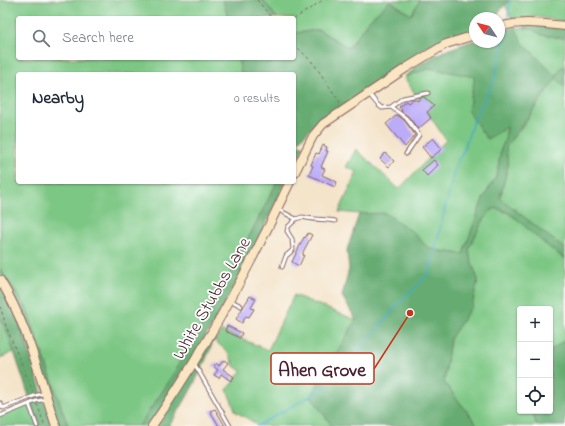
<!DOCTYPE html>
<meta charset="utf-8">
<style>
:root{--surface:#fff;--page:#f2f2f3;--text:#1f2937;--muted:#747a83;--line:#e0e1e3}
body{margin:0;font-family:"Indie Flower",sans-serif;background:var(--page);color:var(--text)}
.controls{position:absolute;right:12px;bottom:12px;display:grid;overflow:hidden;border-radius:4px;box-shadow:0 1px 3px #0004}
.controls button{width:36px;height:36px;display:grid;place-items:center;padding:0;border:0;border-bottom:1px solid var(--line);background:var(--surface);color:var(--text);font:20px sans-serif}
.compass{position:absolute;left:469px;top:12px;width:36px;height:36px;border-radius:50%;background:var(--surface);box-shadow:0 1px 3px #0004;rotate:305deg}
.list{margin:0;padding:0;list-style:none}
h2{display:flex;justify-content:space-between;align-items:center;height:52px;margin:0;padding:0 16px;font-size:17px}
h2 small{font-size:13px;font-weight:400;color:var(--muted)}
.icon{flex:none;width:22px;height:22px;fill:none;stroke:currentColor;stroke-width:2;stroke-linecap:round;stroke-linejoin:round}
.map{position:relative;flex:none;width:565px;height:426px;overflow:hidden}
.search{position:absolute;background:var(--surface);box-shadow:0 1px 3px #0004;left:16px;top:16px;width:280px;height:44px;display:flex;align-items:center;gap:10px;box-sizing:border-box;padding:0 14px;border-radius:4px;color:var(--muted);font-size:15px}
.panel{position:absolute;background:var(--surface);box-shadow:0 1px 3px #0004;left:16px;top:72px;width:280px;height:112px;border-radius:4px}
.map>svg:first-child{display:block}
</style>
<div class="map">
<svg width="565" height="426" viewBox="0 0 565 426">
<rect width="100%" height="100%" fill="#fff"/>
<filter id="ink" filterUnits="userSpaceOnUse"><feTurbulence type="fractalNoise" baseFrequency=".025" numOctaves="2"/><feDisplacementMap in="SourceGraphic" scale="8" xChannelSelector="R" yChannelSelector="G"/><feConvolveMatrix kernelMatrix="1 2 1 2 8 2 1 2 1" color-interpolation-filters="sRGB"/></filter>
<filter id="wash" filterUnits="userSpaceOnUse"><feTurbulence type="fractalNoise" baseFrequency=".012" numOctaves="4" result="noise"/><feDisplacementMap in="SourceGraphic" scale="16" xChannelSelector="R" yChannelSelector="G"/><feGaussianBlur stdDeviation="0.9" result="paint"/><feColorMatrix in="noise" values="0 0 0 0 0 0 0 0 0 0 0 0 0 0 0 0 0 1.4 0 .05"/><feComposite in="paint" operator="in"/></filter>
<g filter="url(#wash)">
<rect width="100%" height="100%" fill="#f4e4ca"/>
<path fill="#7dc784" stroke="#647358" d="M0,0H223L228,18H18V58H239L242,74H18V182H277L221,292L166,386L139,426H68L26,307L0,269Z
M263,0H420L411,15L391,1L368,21L349,48L319,30L294,33V18H277Z
M509,0H565V22L538,17L512,19L505,5Z
M515,27L532,29L542,35L565,38V69L563,67L556,77L565,87V249L500,198L508,166L506,147L510,141L522,127L556,77L522,42Z
M430,68L475,77L468,111L487,139L507,127L505,140L501,149L497,175L483,199L463,254L440,251L427,247L413,232L359,214L339,212L357,172L346,167L356,149L399,189L446,140L404,77Z
M495,208L508,213L523,223L533,234L565,259V340L550,351V309H520V411H532L537,426H478L444,382L450,339L472,306L478,280L470,257L469,248L481,224L492,209Z
M294,295L356,320L311,396L332,426H256L255,423L236,412L227,390L241,371L234,366L229,353L215,341L222,331L268,350Z
M0,318L7,331L14,352L0,358Z
M31,401L39,426H0V414Z"/>
<path fill="#66ac72" stroke="#58664e" d="M223,0H263L277,18H228Z
M420,0H509L494,18H475V30L428,46L347,104L316,123L297,143L304,146L294,166V74H241L238,58H294V33L319,30L349,48L368,21L390,1L411,15Z
M525,24L565,29V38L542,35L532,29L525,28Z
M515,27L522,42L556,77L562,66L565,69V87L556,78L521,127L510,141L506,147L508,166L500,198L565,249V259C554,251 543,243 533,234C523,225 507,206 492,209L481,224L469,248L470,257L478,280L472,306L450,339L444,382L478,426H332L311,396L356,320L342,296L349,269L347,250L359,214L385,213L413,232L427,247L440,251L463,254L483,199L497,175L501,149L505,140L507,127L487,139L468,111L475,77L430,68L404,77L420,64L444,51L475,40V42H499V33Z
M277,182H286L240,276L214,323L150,426H139L166,386L221,292Z
M0,269L26,307L68,426H58L3,280L0,275Z
M0,283L18,321L53,426H39L7,331L0,318Z
M219,327C206,362 190,395 169,426H154Z
M565,340V426H537L532,411H550V351Z"/>
<g fill="none" stroke-linecap="round" stroke-linejoin="round">
<path stroke="#43abc3" stroke-width="1.5" d="M507,22L510,0
M257,426L325,388L336,367L347,369L355,353L376,331L399,303L429,274L456,164L463,152L473,122L494,81L505,38L506,28"/>
</g>
<g id="blocks">
<path fill="#bbacf8" d="M422,97H424L434,106L427,112L431,118L418,129L408,116L401,111L402,110L399,107L406,101L408,103L413,99H415L417,101Z
M397,115L404,120L415,135L405,147L386,124Z
M433,138L442,149L431,158L422,147Z
M323,145L327,147L326,151H328L321,167L325,169L322,175L337,182L335,187L309,175L313,166L311,165L316,153L319,154Z
M385,153L394,161L389,167L380,159Z
M434,160L438,165L427,176L422,170Z
M308,233L312,235L303,252V255H304L299,266L292,262L304,237L305,238Z
M250,296L256,299L251,308L254,309L249,317L246,316L242,323L236,319Z
M227,326L242,333L240,338L225,331Z
M224,360L228,363L223,369L234,377L231,381L221,374L219,378L214,375L218,370L213,366L216,363L219,366Z
M215,409L225,426H219L210,411Z"/>
</g>
</g>
<g filter="url(#ink)">
<use href="#blocks" fill-opacity="0" stroke="#866463" stroke-width="1"/>
<g fill="none" stroke-linecap="round" stroke-linejoin="round">
<g stroke="#866463" stroke-width="5">
<path id="lane" d="M369,94L378,105L382,108L391,107L406,118L419,135L406,154
M391,107L403,98L428,93
M277,209L296,219L302,217C313,220 324,219 335,221
M282,267L286,256L293,250L292,239L287,231L288,227L296,219
M230,300L241,306
M194,363L230,426
M0,403L3,408L34,396L45,393
M29,404L37,426
M0,416L36,401L47,399"/>
</g>
<g stroke="#866463" stroke-width="10">
<path id="secondary" d="M499,27C521,20 543,24 565,26
M294,174L313,136L323,124L406,68L446,44L475,35
M0,280C28,325 39,376 56,426
M152,426C206,349 250,267 290,182"/>
</g>
<path stroke="#866463" stroke-width="1" stroke-dasharray="3 3" stroke-linecap="butt" d="M257,0L272,18
M294,19L323,0
M294,44L314,64L341,104
M0,306L6,326L33,392
M37,404L45,426"/>
<use href="#lane" stroke="#fff" stroke-width="3"/>
<use href="#secondary" stroke="#fbe6c3" stroke-width="8"/>
</g>
</g>
<g text-anchor="middle" stroke-width="3.5" stroke-linejoin="round" paint-order="stroke">
<g font-size="18" fill="#4a1f2b" stroke="#fff">
<text transform="translate(211 298) rotate(-60)" y="6">White Stubbs Lane</text>
</g>
</g>
<path fill="none" stroke="#c8321e" stroke-width="1.5" d="M410 313L374 369"/>
<circle fill="#c8321e" stroke="#fff" stroke-width="1.5" cx="410" cy="313" r="4"/>
<rect fill="#fff" stroke="#c8321e" stroke-width="1.5" x="271" y="353" width="103" height="31" rx="4"/>
<g font-size="19" text-anchor="middle" font-weight="bold" fill="#4a1f2b">
<text x="322" y="376">Ahen Grove</text>
</g>
</svg>
<div class="controls">
<button>+</button>
<button>−</button>
<button><svg class="icon" aria-label="locate" viewBox="0 0 24 24"><circle cx="12" cy="12" r="6"/><path d="M12 2v4M12 18v4M2 12h4M18 12h4"/></svg></button>
</div>
<svg class="compass" viewBox="-18 -18 36 36"><path d="M0-13l5 13h-10z" fill="#e53935"/><path d="M0 13l5-13h-10z" fill="#747a83"/></svg>
<div class="search"><svg class="icon" aria-label="search" viewBox="0 0 24 24"><circle cx="10" cy="10" r="6"/><path d="M15 15l6 6"/></svg>Search here</div>
<section class="panel">
<h2>Nearby<small>0 results</small></h2>
<ul class="list">
</ul>
</section>
</div>
